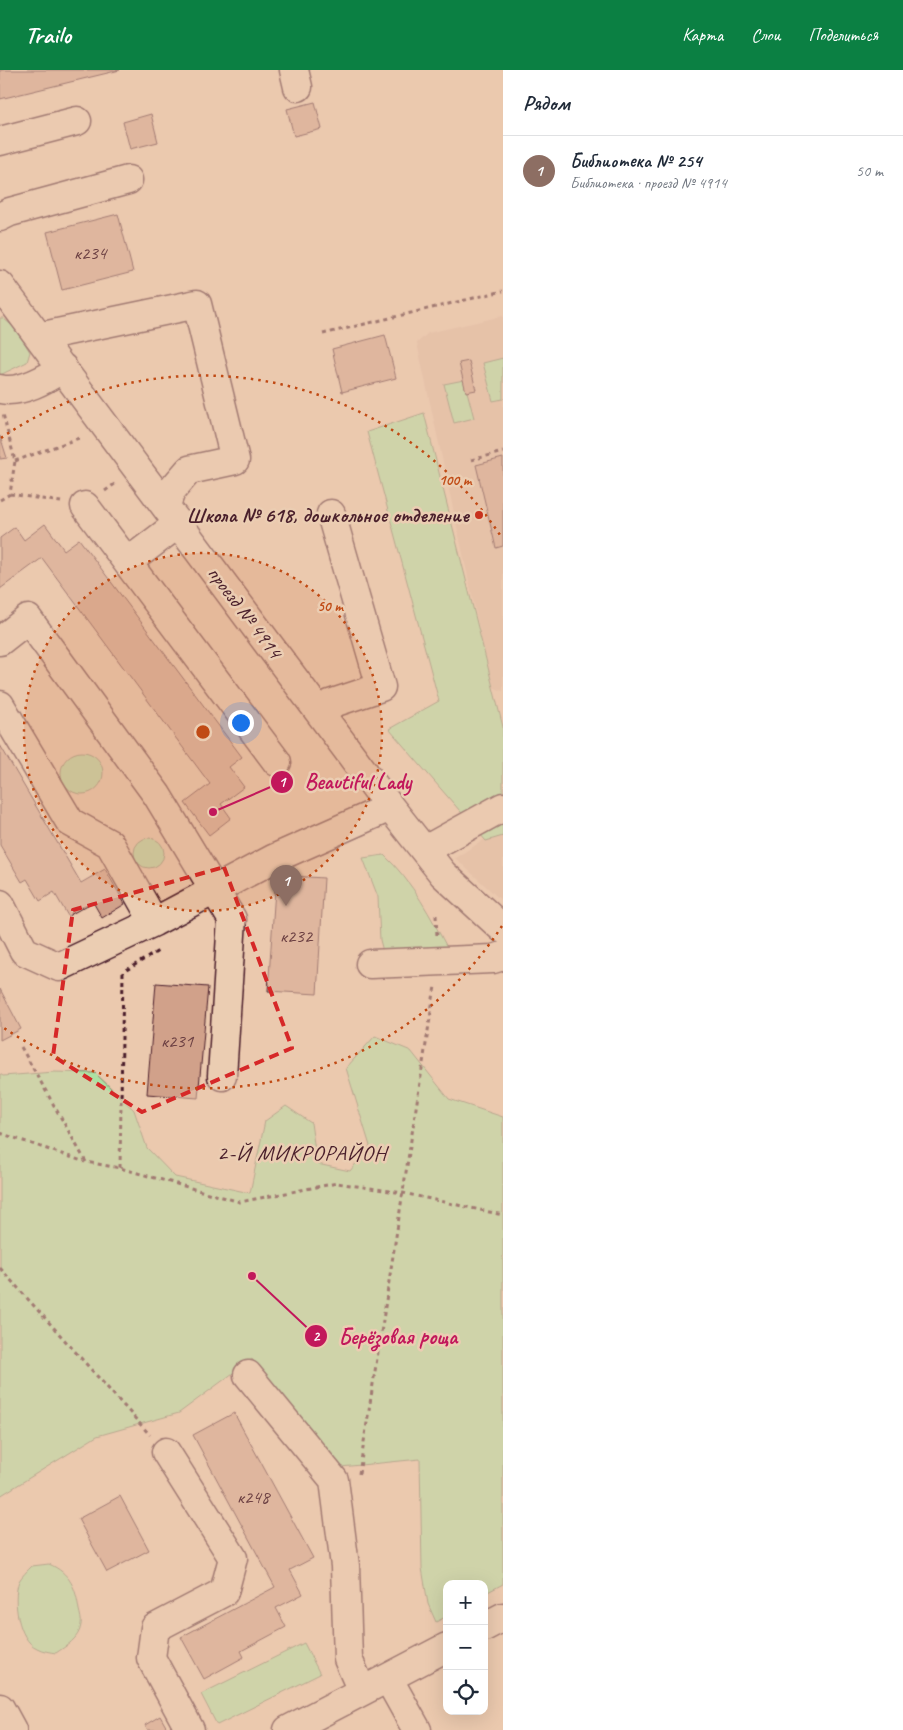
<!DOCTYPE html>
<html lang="ru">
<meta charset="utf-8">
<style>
:root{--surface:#fff;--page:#f2f2f3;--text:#1f2937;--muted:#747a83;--line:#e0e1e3;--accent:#0b8043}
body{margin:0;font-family:Caveat,sans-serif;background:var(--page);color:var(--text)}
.controls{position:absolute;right:15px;bottom:15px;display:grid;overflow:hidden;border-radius:10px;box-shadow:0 5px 20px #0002}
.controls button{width:45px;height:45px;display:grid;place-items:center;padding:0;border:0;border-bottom:1px solid var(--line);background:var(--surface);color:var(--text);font:25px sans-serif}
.you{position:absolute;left:240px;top:652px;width:18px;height:18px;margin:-12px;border:4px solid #fff;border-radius:50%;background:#1a73e8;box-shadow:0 0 0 8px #1a73e833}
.badge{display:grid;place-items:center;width:32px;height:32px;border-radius:50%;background:var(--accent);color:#fff;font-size:16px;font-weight:700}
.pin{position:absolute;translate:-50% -41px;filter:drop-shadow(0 1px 2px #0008)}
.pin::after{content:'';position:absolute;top:26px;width:18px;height:15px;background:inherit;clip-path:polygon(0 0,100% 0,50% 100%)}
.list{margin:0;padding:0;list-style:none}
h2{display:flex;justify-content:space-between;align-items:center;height:65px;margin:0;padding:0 20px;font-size:21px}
h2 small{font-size:16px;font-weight:400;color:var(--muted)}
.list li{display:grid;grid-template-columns:32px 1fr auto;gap:15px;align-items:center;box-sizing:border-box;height:70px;padding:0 20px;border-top:1px solid var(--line)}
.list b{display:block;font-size:19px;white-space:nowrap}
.list p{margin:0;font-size:16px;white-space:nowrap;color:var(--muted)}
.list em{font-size:16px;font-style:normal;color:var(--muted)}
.icon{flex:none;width:28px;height:28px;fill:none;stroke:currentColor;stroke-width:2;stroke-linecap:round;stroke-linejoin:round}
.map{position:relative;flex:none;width:503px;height:1660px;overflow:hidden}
header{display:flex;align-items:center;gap:30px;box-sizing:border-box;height:70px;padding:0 25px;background:var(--accent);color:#fff}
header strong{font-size:24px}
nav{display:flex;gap:28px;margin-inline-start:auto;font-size:18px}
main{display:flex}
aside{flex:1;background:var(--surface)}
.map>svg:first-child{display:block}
</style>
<header>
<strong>Trailo</strong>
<nav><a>Карта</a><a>Слои</a><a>Поделиться</a></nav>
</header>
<main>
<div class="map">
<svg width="503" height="1660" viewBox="0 0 503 1660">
<rect width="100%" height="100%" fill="#ebc9ae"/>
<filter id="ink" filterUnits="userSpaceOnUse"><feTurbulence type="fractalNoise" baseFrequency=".02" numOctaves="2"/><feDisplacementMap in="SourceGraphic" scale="10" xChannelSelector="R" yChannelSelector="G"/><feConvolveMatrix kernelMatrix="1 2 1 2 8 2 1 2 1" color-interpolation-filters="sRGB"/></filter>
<g filter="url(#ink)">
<path fill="#e0baa1" d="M503,246V621L492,617L417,273L428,263Z
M503,758V832L455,788Z"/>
<path fill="#ade1a3" stroke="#7c8067" d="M0,248H3L16,259L30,282L27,292L0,305Z
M503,288V329L493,331L483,293Z
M464,310L474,348L454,353L444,314Z
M424,343L503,657V766L486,771L389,659L439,631L367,362Z
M61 703a21 21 0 1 1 42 0a21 21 0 1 1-42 0Z
M134 783a15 15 0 1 1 30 0a15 15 0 1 1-30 0Z
M384,785C413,812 431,847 449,881L384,885L380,870L378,827L363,788Z
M375,966L411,981L449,1029L503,1047V1514L484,1524V1514H447V1546L436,1552L428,1534L422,1498L420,1389L341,1397L252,1289L179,1343L97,1366L0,1426V1004L3,1006L54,1002L95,1003L134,1040L147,1078L175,1107L250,1123L265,1051L286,1036L311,1053L317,1094L350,1101L370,1076L346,998Z
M49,1494C70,1503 76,1518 79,1540C80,1544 82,1551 81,1555C79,1569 66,1576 56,1583C50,1582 42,1581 37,1578C18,1570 12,1529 19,1511C22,1506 27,1501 32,1496Z
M304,1573L320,1604L217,1655L201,1624Z"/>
<path fill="#d1a18a" stroke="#4a1f2b" d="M0,0H120L0,29Z
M315,32L322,59L294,66L287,39Z
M151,44L158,72L130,79L123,52Z
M118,144L133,202L62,220L47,162Z
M385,265L396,308L342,322L332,279Z
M469,291L476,320L466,322L459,293Z
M0,366L7,388L0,389Z
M503,388V476L496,478L476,395Z
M45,454L64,480L79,469L242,687L229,697L244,717L221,734L231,748L209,765L185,733L210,714L42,488L0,519V468L15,457L24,470Z
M0,675L81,813L105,799L125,834L102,848L93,832L68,846L54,822L40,831L27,809L22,812L0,775Z
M276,805L324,808L317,924L268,921Z
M156,913L208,917L198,1028L147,1024Z
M0,919L21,959L0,970Z
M234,1343L313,1488L290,1500L303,1524L276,1538L286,1557L241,1581L244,1587L204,1609L181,1567L275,1517L193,1365Z
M120,1426L149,1480L107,1502L78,1449Z
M160,1646L168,1660H148L145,1655Z"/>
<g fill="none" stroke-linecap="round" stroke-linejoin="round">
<g stroke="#4a1f2b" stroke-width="31">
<path id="minor" d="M294,0L298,17
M0,71L77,51
M0,147L10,142L128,110
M0,215L390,737L443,804L503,859
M41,268L48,265L197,234L235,390L189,400L171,421L166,435
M0,319C21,324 46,309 63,298
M85,436L277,692
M128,492L179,453
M0,571L28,549L157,725L232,849L222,1006
M0,635L70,752L110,774L154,852
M324,647L330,634L381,617L331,444
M425,780L503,737
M0,834L24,881L59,897L154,852L273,789L390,737
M370,894L493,889L503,886
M248,1305L334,1410L345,1496L348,1589L362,1621
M166,1382L233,1488L224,1522L155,1558L151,1588L190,1660
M484,1557L503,1547
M388,1608L417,1660
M0,1638L12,1660
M288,1660L447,1577"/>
</g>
<path stroke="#4a1f2b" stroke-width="3" stroke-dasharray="4 4" stroke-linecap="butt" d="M323,264L503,221
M471,390L503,382
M15,391L82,367
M105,421L116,413
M10,424L61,432
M0,430L10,424L15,391L3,344
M436,845L437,867
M21,977L86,1092L120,1098L240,1132L337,1113L403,1123L503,1145
M0,1063L85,1092
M120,1098L123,902L160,880
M0,1198L150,1365
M359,1404L435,916"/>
<use href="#minor" stroke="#ebcdb2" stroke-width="28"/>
</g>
</g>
<path d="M0 0H503V1660H0ZM224,797L292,978L142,1042L53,986L73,840Z" fill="#ebc9ae" fill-opacity=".55" fill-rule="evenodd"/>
<path fill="none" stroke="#d62828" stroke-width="4" stroke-dasharray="10 6" stroke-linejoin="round" d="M224,797L292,978L142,1042L53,986L73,840Z"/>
<circle cx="203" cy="662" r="179" fill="#c04a14" fill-opacity=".12"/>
<g fill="none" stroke="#c04a14" stroke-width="2.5" stroke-dasharray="2.5 5">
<circle cx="203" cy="662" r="179"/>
<path d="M502 856A357 357 0 0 1 1 956M1 368A357 357 0 0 1 502 468"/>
</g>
<circle fill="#c8321e" stroke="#ebcdb2" stroke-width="2" cx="479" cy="445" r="5"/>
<g text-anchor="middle" stroke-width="5" stroke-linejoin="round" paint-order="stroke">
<g font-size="19" fill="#6c4043">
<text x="90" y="189">к234</text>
<text x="296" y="872">к232</text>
<text x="177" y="977">к231</text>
<text x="253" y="1433">к248</text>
</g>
<g font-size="21" font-weight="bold" fill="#4a1f2b" stroke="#ebcdb2" text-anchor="end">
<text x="469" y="452">Школа № 618, дошкольное отделение</text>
</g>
<g font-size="21" fill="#4a1f2b" stroke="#ebcdb2">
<text transform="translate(245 542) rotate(53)" y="7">проезд № 4914</text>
</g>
<g font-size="22" letter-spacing="1" fill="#4a1f2b" stroke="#ebcdb2">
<text x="302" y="1090">2-Й МИКРОРАЙОН</text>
</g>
</g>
<circle cx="203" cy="662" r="8" fill="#c04a14" stroke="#ebcdb2" stroke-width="2.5"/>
<g font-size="15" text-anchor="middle" font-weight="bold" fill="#c04a14" stroke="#ebcdb2" stroke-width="5" stroke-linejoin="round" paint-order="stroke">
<text x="455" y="415">100 m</text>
<text x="330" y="541">50 m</text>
</g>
<path fill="none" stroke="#c2185b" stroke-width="2" d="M213 742L282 712M252 1206L316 1266"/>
<g fill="#c2185b" stroke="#ebcdb2" stroke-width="2">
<circle cx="213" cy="742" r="5"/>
<circle cx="252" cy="1206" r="5"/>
<circle cx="282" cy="712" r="12"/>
<circle cx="316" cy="1266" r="12"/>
</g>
<g font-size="15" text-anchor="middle" font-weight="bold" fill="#fff">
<text x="282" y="717">1</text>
<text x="316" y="1271">2</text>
</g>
<g font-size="22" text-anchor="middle" font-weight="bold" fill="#c2185b" stroke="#ebcdb2" stroke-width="5" stroke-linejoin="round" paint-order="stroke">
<text x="358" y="719">Beautiful Lady</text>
<text x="398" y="1274">Берёзовая роща</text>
</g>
</svg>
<div class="controls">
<button>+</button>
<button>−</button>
<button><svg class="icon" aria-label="locate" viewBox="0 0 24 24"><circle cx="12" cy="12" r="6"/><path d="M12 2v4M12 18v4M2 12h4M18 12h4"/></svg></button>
</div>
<div class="you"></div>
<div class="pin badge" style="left:286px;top:836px;background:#8d6e63">1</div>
</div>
<aside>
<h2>Рядом<small></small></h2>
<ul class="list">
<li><span class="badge" style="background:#8d6e63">1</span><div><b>Библиотека № 254</b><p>Библиотека · проезд № 4914</p></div><em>50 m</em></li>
</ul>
</aside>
</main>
